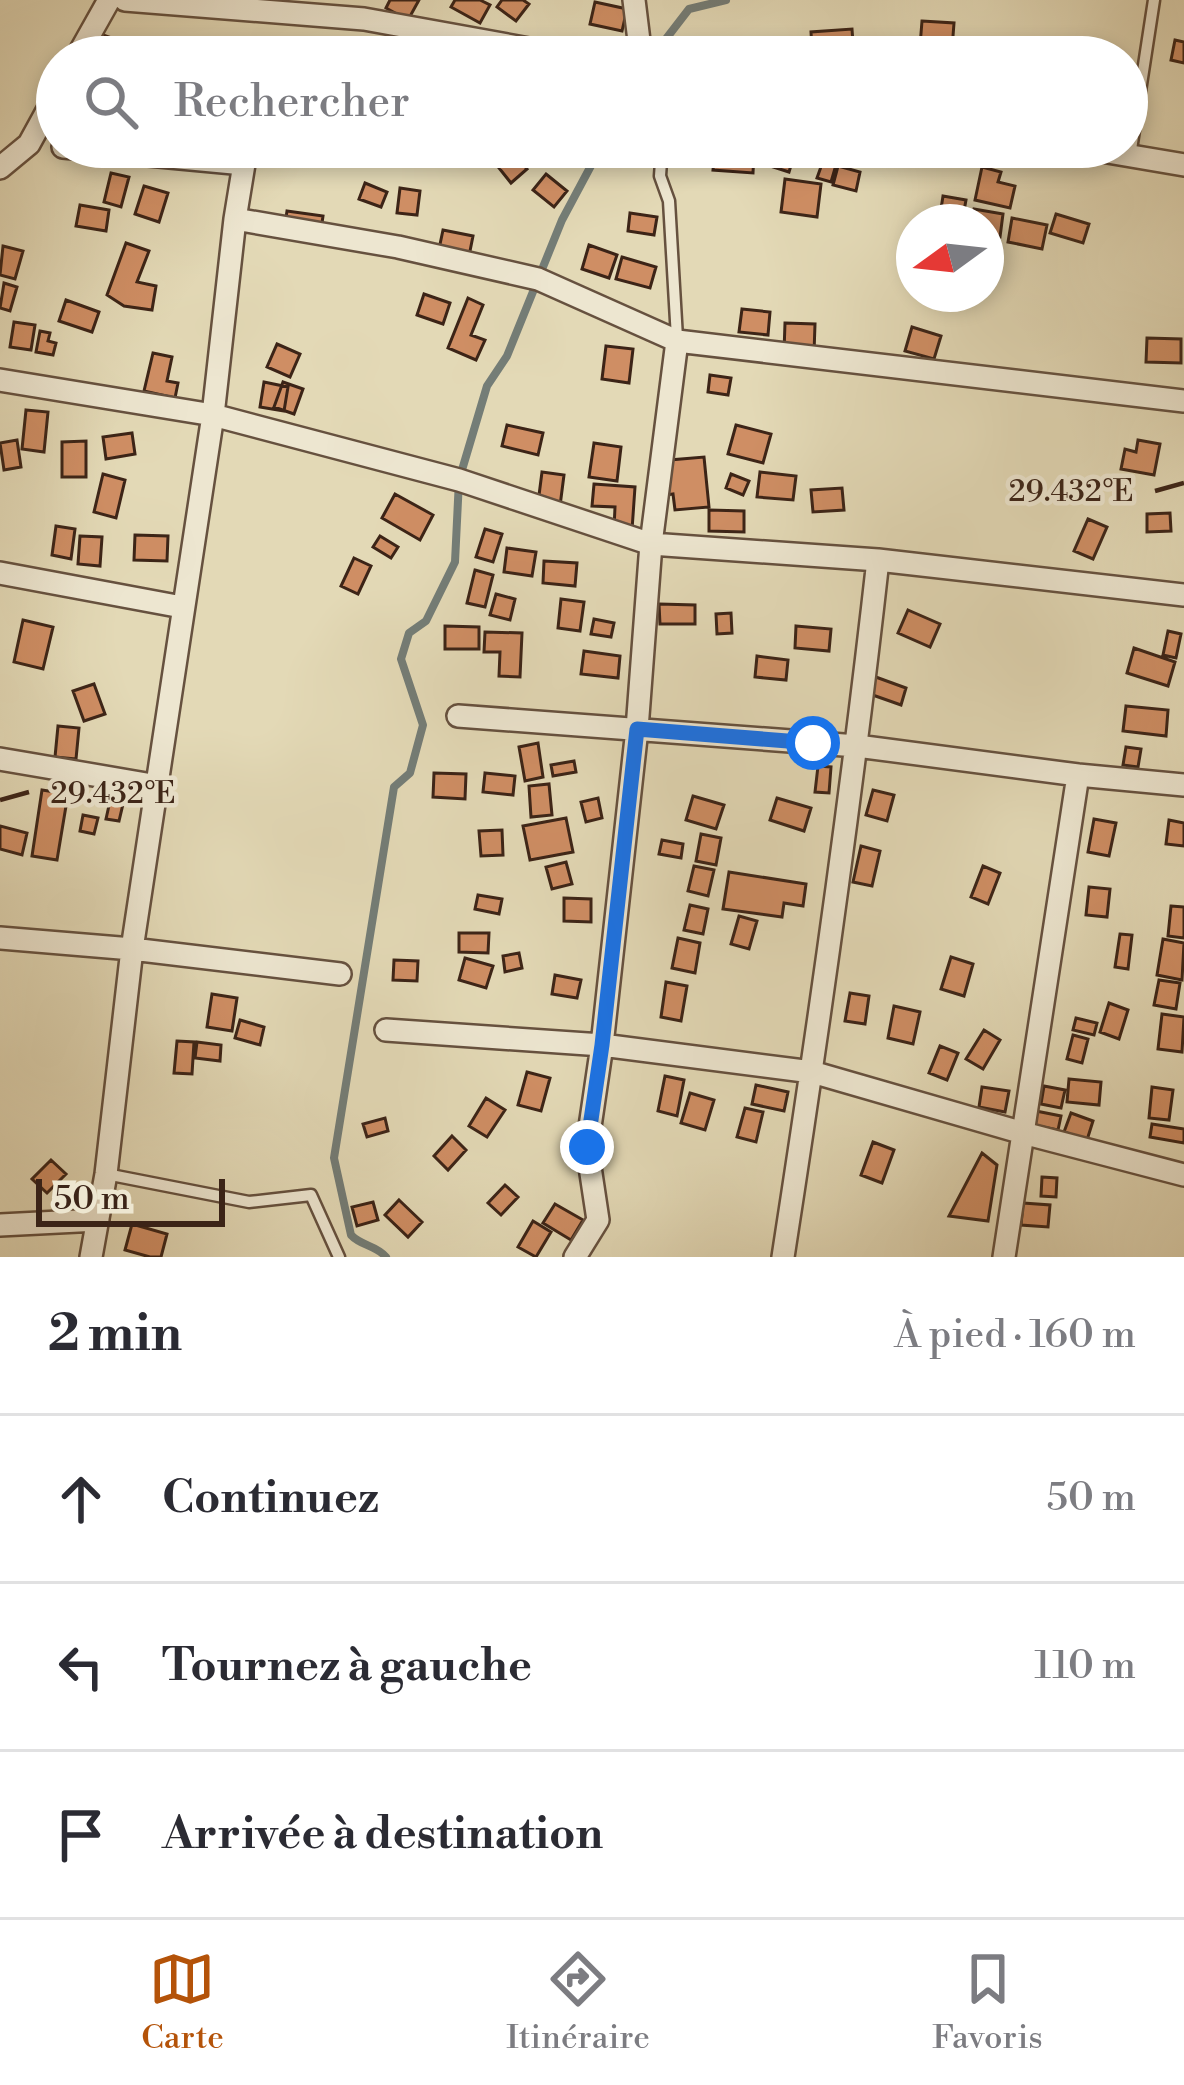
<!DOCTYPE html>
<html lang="fr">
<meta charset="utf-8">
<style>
:root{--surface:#fff;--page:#f7f7f7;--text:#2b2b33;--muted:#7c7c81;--line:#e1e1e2;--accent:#b45309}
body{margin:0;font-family:"Libre Bodoni",serif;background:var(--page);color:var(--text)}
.compass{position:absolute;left:896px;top:204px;width:108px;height:108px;border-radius:50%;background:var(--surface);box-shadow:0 6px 18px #0003;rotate:255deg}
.scale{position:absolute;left:36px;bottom:30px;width:189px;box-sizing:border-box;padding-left:12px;border:6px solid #3c2417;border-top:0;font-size:33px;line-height:42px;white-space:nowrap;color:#3c2417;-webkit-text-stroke:9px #ede6d0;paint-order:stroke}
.stop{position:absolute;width:36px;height:36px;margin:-27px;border:9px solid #1a73e8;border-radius:50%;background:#fff}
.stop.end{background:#1a73e8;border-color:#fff;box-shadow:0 3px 12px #0008}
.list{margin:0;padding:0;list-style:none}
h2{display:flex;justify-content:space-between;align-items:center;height:156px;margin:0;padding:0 48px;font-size:51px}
h2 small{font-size:39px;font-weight:400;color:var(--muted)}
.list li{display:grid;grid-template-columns:78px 1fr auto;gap:36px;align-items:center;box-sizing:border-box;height:168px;padding:0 48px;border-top:3px solid var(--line)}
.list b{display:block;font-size:45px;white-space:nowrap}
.list em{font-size:39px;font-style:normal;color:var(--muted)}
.icon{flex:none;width:66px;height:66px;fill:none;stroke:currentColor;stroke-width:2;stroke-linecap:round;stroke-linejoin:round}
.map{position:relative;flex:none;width:1184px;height:1257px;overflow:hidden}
.search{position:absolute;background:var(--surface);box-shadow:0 6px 18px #0003;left:36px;right:36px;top:36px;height:132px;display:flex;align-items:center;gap:30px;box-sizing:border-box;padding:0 42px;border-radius:66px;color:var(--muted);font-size:45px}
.sheet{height:660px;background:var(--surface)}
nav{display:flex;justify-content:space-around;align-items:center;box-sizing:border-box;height:168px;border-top:3px solid var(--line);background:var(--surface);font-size:33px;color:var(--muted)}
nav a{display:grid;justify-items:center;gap:6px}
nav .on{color:var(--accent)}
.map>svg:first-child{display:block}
</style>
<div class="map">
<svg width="1184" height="1257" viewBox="0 0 1184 1257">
<rect width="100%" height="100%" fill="#e3d9b6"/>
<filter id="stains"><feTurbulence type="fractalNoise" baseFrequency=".00167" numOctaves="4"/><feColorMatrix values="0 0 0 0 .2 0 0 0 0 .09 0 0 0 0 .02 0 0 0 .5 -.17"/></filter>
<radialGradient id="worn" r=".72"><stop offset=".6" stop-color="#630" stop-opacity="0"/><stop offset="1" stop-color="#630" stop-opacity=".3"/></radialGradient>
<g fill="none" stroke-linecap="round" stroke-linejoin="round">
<path stroke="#747d77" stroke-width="8" d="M652,57L689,9L726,0
M386,1257C376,1245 361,1246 351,1235L334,1158L394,787L410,773L423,725L401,659L409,633L426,621L455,562L459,480L487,386L507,356L562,220L601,147"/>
</g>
<path fill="#cf8e64" stroke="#3c2417" stroke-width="3" d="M390,0H419L408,20L386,8Z
M455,0H480L490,5L480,23L451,7Z
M502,0H523L529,4L516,21L497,7Z
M595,2L627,9L622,31L590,24Z
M922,21L954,23L952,49L920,46Z
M852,29L854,57H833V48L812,49L811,32Z
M103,35L134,46L130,57H95Z
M1175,40L1184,42V63L1171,60Z
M997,46H1032V57H997Z
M459,147H488L483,161L457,152Z
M772,147L795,152L789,172L767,165Z
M715,150L754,153L753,173L713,170Z
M515,155L527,169L511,183L499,168Z
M823,161L836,165L831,182L817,178Z
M838,166L860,172L856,191L833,185Z
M982,167L1001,172L998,182L1015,186L1010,208L975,200Z
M111,173L129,177L121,207L104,202Z
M546,174L567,191L554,207L533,190Z
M785,179L821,184L817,217L781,212Z
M365,183L387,192L381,207L359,199Z
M144,186L168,193L159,222L135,214Z
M400,188L420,191L417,215L397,213Z
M943,196L966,200L962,222H939Z
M80,205L109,210L106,231L76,226Z
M974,209L1003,214L1000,237L986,235V222H971Z
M287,211L323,216L321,230L285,224Z
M630,213L657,217L654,235L628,231Z
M1056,214L1089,224L1083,243L1050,233Z
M1012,218L1047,225L1042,249L1008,242Z
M443,230L473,236L469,256L439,249Z
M126,243L149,251L137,282L156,286L152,310L124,306L107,295Z
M589,245L617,255L609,278L582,269Z
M3,246L23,251L15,279L0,275Z
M622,257L656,267L650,288L616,279Z
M4,283L17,287L10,311L0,308Z
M424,294L450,303L443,324L417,315Z
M468,298L483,305L471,335L485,340L476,360L448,348Z
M66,300L99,312L92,332L59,321Z
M742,309L770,312L768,335L739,332Z
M14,322L35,325L31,350L10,347Z
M785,323L815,324L814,353L784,352Z
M912,327L941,336L934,359L905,351Z
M40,331L50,333L48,341L56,343L53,355L36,352Z
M1147,338L1181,339V363L1146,362Z
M277,344L300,354L290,377L267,367Z
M606,346L633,349L629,383L602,379Z
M153,353L172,357L167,381L178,383L175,398L144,391Z
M710,375L731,378L728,395L708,392Z
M264,382L288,387L284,411L260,407Z
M283,382L303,389L294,414L274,407Z
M26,410L48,412L44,452L22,449Z
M507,425L543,433L538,455L502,446Z
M736,425L771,434L763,463L728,454Z
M132,433L135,454L106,459L103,437Z
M17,440L21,467L4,470L0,443Z
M1138,440L1160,444L1154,475L1121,469L1125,449L1136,452Z
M86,441V477H62V442Z
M594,443L621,447L617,481L589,477Z
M704,457L709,507L675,510L673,494L666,495L670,460Z
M542,472L564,475L560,506L538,503Z
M760,472L796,476L793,500L757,497Z
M103,474L125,480L116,518L94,512Z
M731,474L749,481L743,495L726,488Z
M594,484L635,487L632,530L614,529L615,507L592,506Z
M842,488L844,510L813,512L811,490Z
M395,494L433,515L420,540L382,518Z
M709,510L744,511V532L709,531Z
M1170,513L1171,531L1147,532V514Z
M1088,519L1107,527L1093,559L1074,551Z
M56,526L75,529L71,559L52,555Z
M485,529L502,534L493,562L476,557Z
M135,535L168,536L167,561L134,560Z
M80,536L102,537L100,566L78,564Z
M380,536L398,547L391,558L373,547Z
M507,548L536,552L532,576L504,572Z
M354,558L371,566L358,594L341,586Z
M544,561L577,563L575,586L543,583Z
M475,570L493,575L485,607L467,603Z
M496,594L515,599L510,620L490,615Z
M561,599L584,602L580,631L558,628Z
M659,604L695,605V624H660Z
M908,610L940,624L930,647L898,633Z
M731,613L732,633L717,634L716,614Z
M594,619L614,623L611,637L591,634Z
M23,620L53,627L43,669L14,662Z
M445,626L479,627V649H445Z
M796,626L831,629L829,651L795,648Z
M1168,631L1181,634L1176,658L1163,655Z
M485,632L522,633L520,677L499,676L500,652H484Z
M1134,648L1175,662L1168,686L1127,673Z
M584,651L620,656L618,678L581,674Z
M757,656L788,660L786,680L755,677Z
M873,676L906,688L901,705L867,693Z
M94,684L105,714L84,721L73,691Z
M1126,706L1168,710L1166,736L1123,731Z
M58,726L79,728L76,759L55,757Z
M538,743L543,777L525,781L519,747Z
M1126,747L1141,749L1138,767L1123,765Z
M574,761L576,772L553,776L551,765Z
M818,766L831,767L829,793L815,792Z
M434,773L466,774L465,799L433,797Z
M485,773L515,776L513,795L483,792Z
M549,784L552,815L531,817L529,786Z
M42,790L68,794L57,860L32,856Z
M873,790L894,795L887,821L866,815Z
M693,796L724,805L716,829L686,820Z
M598,798L602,818L586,822L581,802Z
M777,798L811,808L804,831L770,820Z
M110,801L123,804L119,821L106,819Z
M83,815L98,818L94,834L80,831Z
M566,818L573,852L530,860L523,826Z
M1094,819L1116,823L1109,856L1088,852Z
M1169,820L1184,823V846L1166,844Z
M0,826L27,833L22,855L0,849Z
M502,830L503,855L481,856L479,831Z
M701,834L721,838L716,865L696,861Z
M662,840L683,844L681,858L659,854Z
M861,846L880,851L872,886L853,882Z
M566,862L572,884L552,889L546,867Z
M694,866L714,870L708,896L688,891Z
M983,866L1000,873L988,904L971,897Z
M729,872L806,884L803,906L784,903L782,917L723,909Z
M1089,887L1110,889L1107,917L1086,915Z
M478,895L502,899L499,914L475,909Z
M564,898L591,899V922L564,921Z
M690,905L708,909L703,934L684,930Z
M1171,906L1184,907V938L1168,936Z
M739,916L757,921L749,949L731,944Z
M459,933H489L488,953L459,952Z
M1120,934L1132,935L1128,969L1115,967Z
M678,938L700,943L695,973L672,968Z
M1163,939L1184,943L1182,980L1157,975Z
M519,953L522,968L505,972L503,956Z
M951,957L973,964L964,996L941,989Z
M465,958L493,966L486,988L459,980Z
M394,960L418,961L417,981L393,980Z
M555,975L581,980L577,998L552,994Z
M1159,980L1180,983L1176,1009L1154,1005Z
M666,982L687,986L681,1021L661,1017Z
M850,993L869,996L865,1024L845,1021Z
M212,994L237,998L232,1031L207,1027Z
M1109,1003L1128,1010L1119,1039L1100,1032Z
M894,1006L920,1012L913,1044L888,1038Z
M1162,1014L1184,1017L1182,1052L1158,1049Z
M1076,1018L1097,1023L1094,1035L1073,1030Z
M240,1020L264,1027L260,1045L235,1038Z
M984,1030L1000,1040L983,1069L966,1059Z
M1073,1035L1088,1039L1082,1063L1067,1059Z
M177,1041L194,1042L192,1074L174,1073Z
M197,1042L221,1045L220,1061L195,1058Z
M940,1046L958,1053L947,1080L929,1073Z
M527,1072L550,1078L541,1111L518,1105Z
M665,1076L684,1080L677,1116L658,1111Z
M1069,1079L1101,1082L1099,1105L1067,1102Z
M756,1085L788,1092L784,1111L752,1104Z
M1044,1086L1065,1090L1061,1108L1041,1104Z
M982,1087L1009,1091L1005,1112L979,1107Z
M1152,1087L1173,1090L1169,1120L1149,1118Z
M690,1093L714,1100L705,1130L681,1123Z
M486,1098L505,1110L487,1137L469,1126Z
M745,1108L763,1112L756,1142L737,1137Z
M1036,1111L1061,1116L1058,1130L1033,1125Z
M1071,1113L1093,1121L1087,1140L1064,1132Z
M385,1118L388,1131L367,1137L363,1124Z
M1152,1124L1184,1129V1143L1150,1137Z
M452,1136L466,1150L448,1170L434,1156Z
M873,1142L894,1150L882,1183L861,1175Z
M982,1153L997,1165L988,1221L949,1216Z
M51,1160L66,1174L47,1193L32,1179Z
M1042,1177L1057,1178L1056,1197L1041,1196Z
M505,1185L518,1197L501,1215L488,1203Z
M399,1200L422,1222L408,1237L385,1215Z
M373,1202L378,1220L357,1226L352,1207Z
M1023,1203L1050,1205L1048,1227L1021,1225Z
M555,1204L583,1220L571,1240L543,1223Z
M533,1221L551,1232L536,1257L518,1247Z
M132,1224L167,1234L161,1257H150L125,1250Z"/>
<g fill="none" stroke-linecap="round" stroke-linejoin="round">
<g stroke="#66513f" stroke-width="15">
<path id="service" d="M662,147L660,176L669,201L677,338
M1130,156L1154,0
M106,1174L249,1202L311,1195L339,1257"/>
</g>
<g stroke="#66513f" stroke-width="26">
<path id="minor" d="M125,0L364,19L573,57
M634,0L641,57
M77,57L109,0
M63,147L244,164L235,219L213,415L132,949L106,1174L91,1257
M1078,147L1184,165
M0,168L29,144L57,93
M235,219L398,247L538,279L677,341L1184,401
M0,380L213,415L459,480L651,544L878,560L1184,595
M0,573L182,607
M458,716L857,746L1078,775L1184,785
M0,759L158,786
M0,938L132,949L340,974
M386,1030L602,1045L812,1072L1023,1133L1184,1175
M0,1225L98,1220
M575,1257L598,1220L587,1147L602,1045L637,729L651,544L677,341
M783,1257C819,1025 852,793 878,560
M1004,1257L1078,775"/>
</g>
<use href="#service" stroke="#ede6d0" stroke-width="10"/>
<use href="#minor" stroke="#ede6d0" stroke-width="21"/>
</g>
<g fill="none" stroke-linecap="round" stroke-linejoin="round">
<path stroke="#1a73e8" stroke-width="15" d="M587,1147L602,1045L637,729L813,743"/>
</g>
<path fill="none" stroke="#3c2417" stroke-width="4.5" d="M1155,491L1184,483M0,800L29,792"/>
<g font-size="30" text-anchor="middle" fill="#3c2417" stroke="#ede6d0" stroke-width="9" stroke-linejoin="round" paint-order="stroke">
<text x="1071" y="501">29.432°E</text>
<text x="113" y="803">29.432°E</text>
</g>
<rect width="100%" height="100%" filter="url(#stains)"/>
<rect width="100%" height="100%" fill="url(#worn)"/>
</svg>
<svg class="compass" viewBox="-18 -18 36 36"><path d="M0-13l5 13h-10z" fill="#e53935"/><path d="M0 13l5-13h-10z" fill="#7c7c81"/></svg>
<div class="scale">50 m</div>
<div class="stop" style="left:813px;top:743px"></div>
<div class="stop end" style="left:587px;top:1147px"></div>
<div class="search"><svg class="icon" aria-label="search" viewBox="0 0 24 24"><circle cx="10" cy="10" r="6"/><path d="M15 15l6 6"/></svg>Rechercher</div>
</div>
<section class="sheet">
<h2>2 min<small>À pied · 160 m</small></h2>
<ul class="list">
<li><svg class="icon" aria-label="ahead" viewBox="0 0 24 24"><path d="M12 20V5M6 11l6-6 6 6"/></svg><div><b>Continuez</b></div><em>50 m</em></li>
<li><svg class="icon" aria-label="left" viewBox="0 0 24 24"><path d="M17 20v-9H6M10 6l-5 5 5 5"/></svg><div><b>Tournez à gauche</b></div><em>110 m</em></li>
<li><svg class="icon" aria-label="arrive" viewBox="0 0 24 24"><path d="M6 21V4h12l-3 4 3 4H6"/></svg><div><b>Arrivée à destination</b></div></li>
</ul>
</section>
<nav>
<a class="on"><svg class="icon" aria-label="map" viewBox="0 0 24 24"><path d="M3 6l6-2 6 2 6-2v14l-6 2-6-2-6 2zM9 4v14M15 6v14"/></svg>Carte</a>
<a><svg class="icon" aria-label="directions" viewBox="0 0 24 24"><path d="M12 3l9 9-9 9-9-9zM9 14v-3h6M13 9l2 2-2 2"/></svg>Itinéraire</a>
<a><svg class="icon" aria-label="saved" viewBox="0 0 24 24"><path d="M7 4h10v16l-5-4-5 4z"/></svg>Favoris</a>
</nav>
